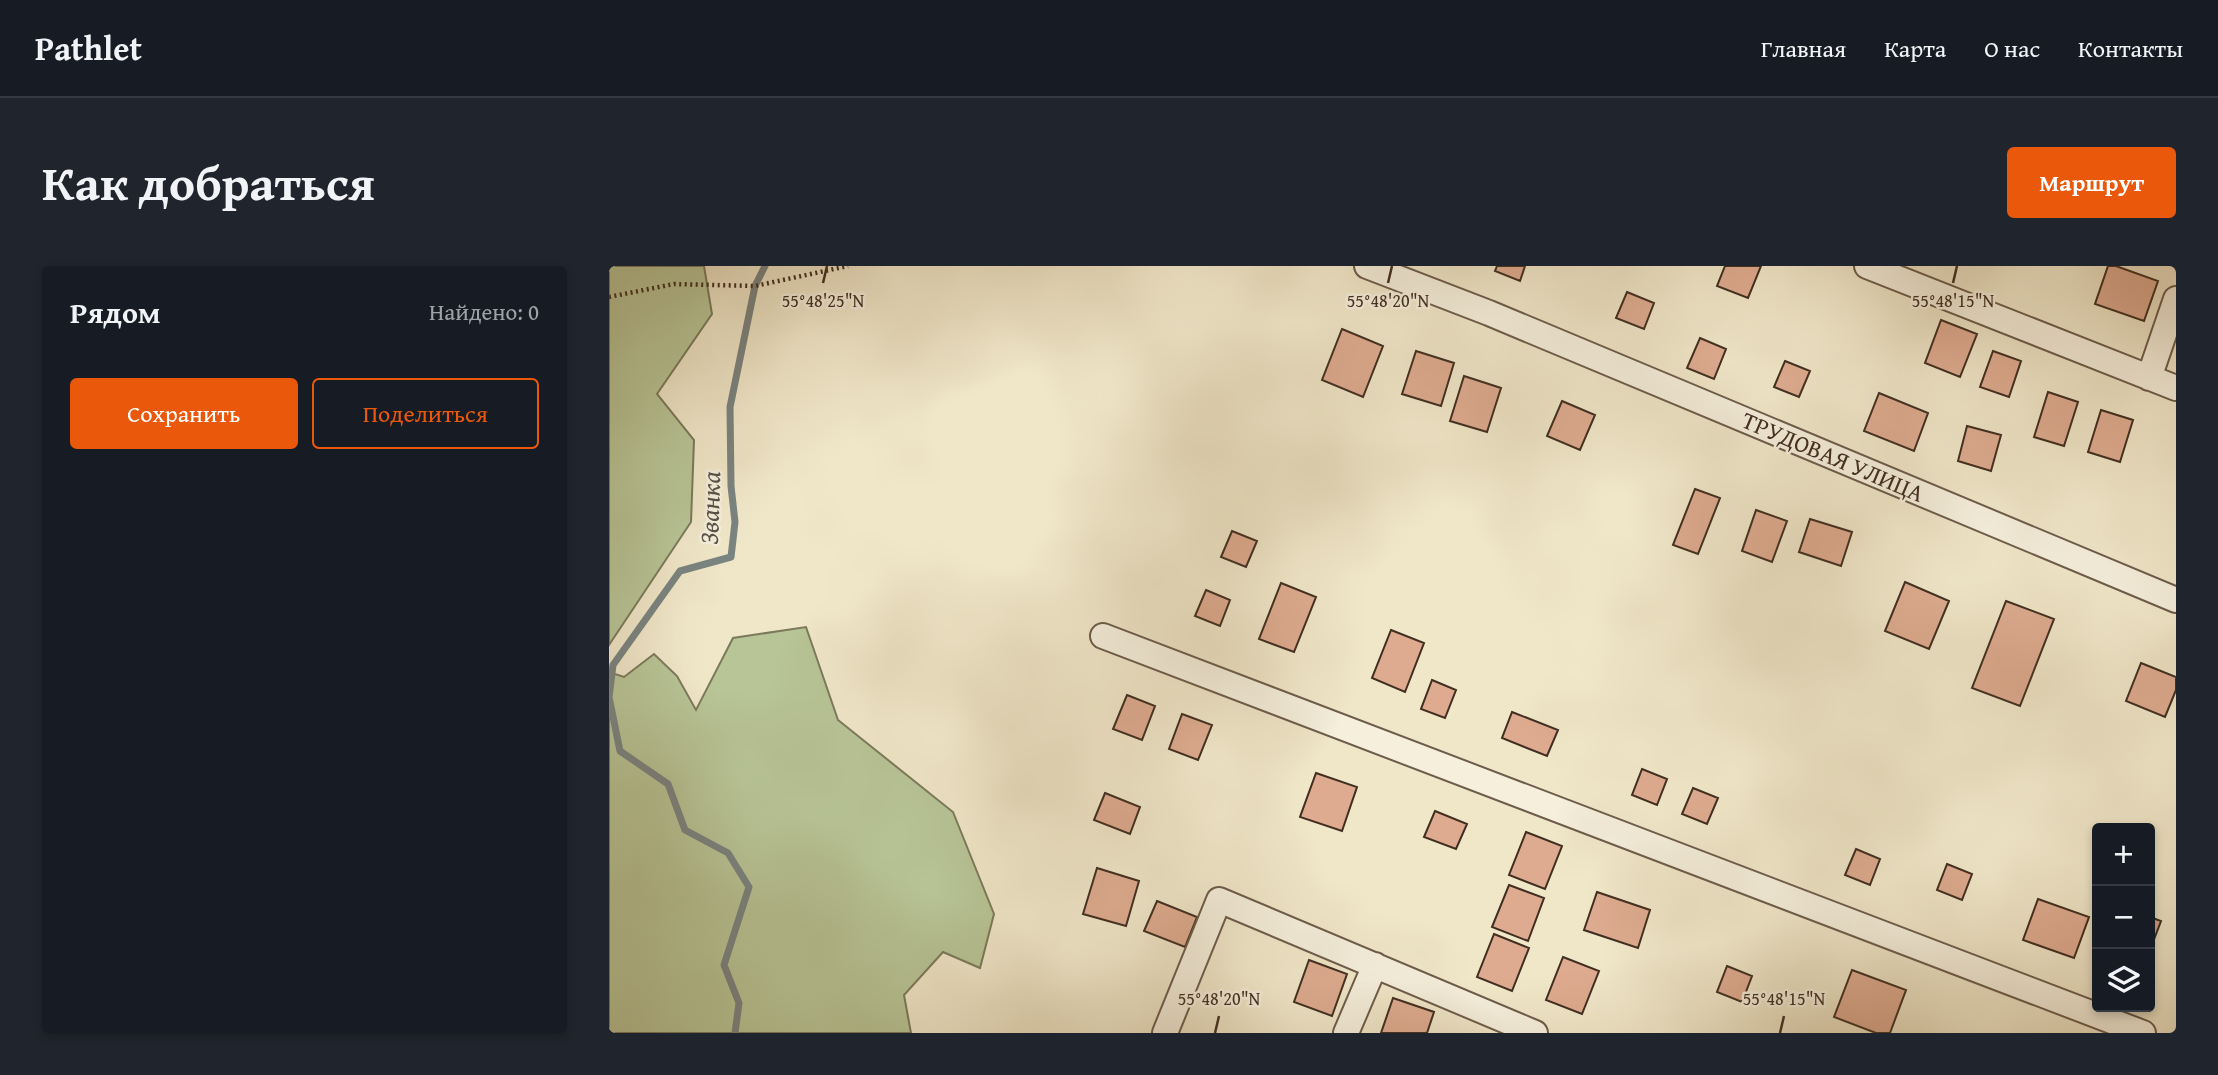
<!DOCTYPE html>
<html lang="ru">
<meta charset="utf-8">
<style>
:root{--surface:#171b24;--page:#20242c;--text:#f1f3f6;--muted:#9ea1a6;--line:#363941;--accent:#ea580c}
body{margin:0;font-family:"Gentium Book Plus",serif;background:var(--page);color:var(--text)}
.controls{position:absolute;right:21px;bottom:21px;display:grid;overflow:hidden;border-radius:7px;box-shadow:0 4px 10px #0003}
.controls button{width:63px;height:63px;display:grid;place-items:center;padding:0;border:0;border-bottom:2px solid var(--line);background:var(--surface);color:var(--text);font:35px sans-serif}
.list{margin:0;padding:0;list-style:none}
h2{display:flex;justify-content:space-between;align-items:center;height:91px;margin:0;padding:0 28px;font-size:30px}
h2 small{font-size:23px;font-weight:400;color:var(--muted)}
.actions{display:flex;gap:14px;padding:21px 28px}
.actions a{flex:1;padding:16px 0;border:2px solid var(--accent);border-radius:7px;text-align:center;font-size:24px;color:var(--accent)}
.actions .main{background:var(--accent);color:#fff}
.icon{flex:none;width:38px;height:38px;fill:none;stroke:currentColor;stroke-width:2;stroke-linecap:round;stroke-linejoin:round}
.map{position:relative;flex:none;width:1567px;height:767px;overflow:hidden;border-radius:7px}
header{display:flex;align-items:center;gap:42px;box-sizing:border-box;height:98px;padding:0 35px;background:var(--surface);border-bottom:2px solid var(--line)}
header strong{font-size:33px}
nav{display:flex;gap:38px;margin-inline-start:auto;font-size:24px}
.intro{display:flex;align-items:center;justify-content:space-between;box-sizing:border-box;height:168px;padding:0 42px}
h1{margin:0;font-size:49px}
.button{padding:18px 32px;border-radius:7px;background:var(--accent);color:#fff;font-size:24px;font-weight:700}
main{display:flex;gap:42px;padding:0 42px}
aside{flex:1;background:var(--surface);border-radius:7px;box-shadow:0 4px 10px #0003}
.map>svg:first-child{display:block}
</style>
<header>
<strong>Pathlet</strong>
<nav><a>Главная</a><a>Карта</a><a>О нас</a><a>Контакты</a></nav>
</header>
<div class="intro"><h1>Как добраться</h1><a class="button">Маршрут</a></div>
<main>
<aside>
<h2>Рядом<small>Найдено: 0</small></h2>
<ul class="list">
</ul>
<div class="actions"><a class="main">Сохранить</a><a>Поделиться</a></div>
</aside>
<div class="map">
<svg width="1567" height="767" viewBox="0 0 1567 767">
<rect width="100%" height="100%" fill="#f0e7c9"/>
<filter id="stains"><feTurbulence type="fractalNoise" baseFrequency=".00286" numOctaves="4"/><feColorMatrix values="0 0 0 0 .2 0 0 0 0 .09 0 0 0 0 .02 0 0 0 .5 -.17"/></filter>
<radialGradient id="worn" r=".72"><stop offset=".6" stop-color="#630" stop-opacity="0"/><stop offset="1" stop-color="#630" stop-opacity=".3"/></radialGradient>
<path fill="#b8c597" stroke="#7c7a5c" stroke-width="2" d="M0,0H95L103,48L48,128L85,174L82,256L0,379Z
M197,361L229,454L344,546L385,648L371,702L334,686L295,729L302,767H0V406L15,411L45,388L68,410L87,444L124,372Z"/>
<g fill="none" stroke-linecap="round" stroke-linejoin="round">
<path stroke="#7a8481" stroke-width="7" d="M0,431L4,399L71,305L122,291L126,256L122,220L121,141L146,20L156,0
M0,431L11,485L59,518L76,564L119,587L140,621L115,699L130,737L126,767"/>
</g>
<path fill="#deab90" stroke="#412e21" stroke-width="2" d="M888,0H916L911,15L886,5Z
M1116,0H1152L1139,32L1108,20Z
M1499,0H1507L1549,15L1535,55L1486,38Z
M1018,26L1045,37L1035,63L1007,52Z
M1332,54L1368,68L1351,111L1316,97Z
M733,63L774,80L754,131L713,114Z
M1091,72L1117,83L1105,113L1078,102Z
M807,85L845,97L832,140L793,128Z
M1384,85L1412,95L1400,131L1371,121Z
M1176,95L1201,105L1190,131L1165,121Z
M855,110L892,122L878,166L841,155Z
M1439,126L1469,136L1455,180L1425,171Z
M1270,127L1319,147L1305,185L1255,165Z
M953,135L986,149L971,184L938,170Z
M1492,144L1524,154L1511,196L1479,186Z
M1358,160L1392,169L1382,205L1349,195Z
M1086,223L1111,232L1089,288L1064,279Z
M1147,244L1178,255L1163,296L1133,285Z
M1201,253L1243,266L1232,300L1190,286Z
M623,265L648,275L637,301L612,291Z
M1296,316L1340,335L1320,383L1276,365Z
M672,317L707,331L685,386L650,373Z
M597,324L621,334L611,360L586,350Z
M1397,335L1445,353L1411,440L1363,422Z
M782,364L815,377L796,426L763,412Z
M1532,397L1567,411V424L1556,451L1517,435Z
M823,414L847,424L836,452L812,443Z
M518,429L546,440L533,474L504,463Z
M903,446L949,464L938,490L893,472Z
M573,448L603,459L589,494L560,483Z
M1033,503L1058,513L1048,539L1023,529Z
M707,507L748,521L733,565L691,551Z
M1084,522L1109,532L1098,558L1073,548Z
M496,527L531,541L521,568L485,554Z
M826,545L858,558L847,583L815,571Z
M917,566L953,580L936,623L900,609Z
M1247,583L1271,593L1261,619L1236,609Z
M1338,598L1363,608L1353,634L1328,624Z
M488,602L530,615L517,660L474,648Z
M900,619L935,632L919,675L883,661Z
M988,626L1041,644L1029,682L975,664Z
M1429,633L1480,651L1465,692L1414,674Z
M548,635L588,651L576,681L535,665Z
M1541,651L1552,655L1541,684Z
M885,668L920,682L903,725L868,711Z
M954,691L990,705L973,748L937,734Z
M700,694L738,708L723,750L685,736Z
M1118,700L1143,710L1133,736L1108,726Z
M1243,704L1297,724L1281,767H1267L1225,751Z
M784,732L825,746L818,767H772Z"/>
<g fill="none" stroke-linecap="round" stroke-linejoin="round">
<g stroke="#6d5c4b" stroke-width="28">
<path id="minor" d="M758,0L880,47L1567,334
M1258,0L1567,122
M1540,112L1567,33
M494,370L1534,767
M556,767L610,634L926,767
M737,767L766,699"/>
</g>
<path stroke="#412e21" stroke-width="4.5" stroke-dasharray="2 3.5" stroke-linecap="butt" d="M0,31L65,18L146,20L239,0"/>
<use href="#minor" stroke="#f5efdc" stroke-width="24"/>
</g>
<path fill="none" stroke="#412e21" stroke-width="2.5" d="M214,17L218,0M779,17L783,0M1344,17L1348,0M606,767L610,750M1171,767L1175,750"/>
<g text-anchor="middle" stroke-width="5" stroke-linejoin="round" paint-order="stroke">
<g font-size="24" fill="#412e21" stroke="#f5efdc">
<text transform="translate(1224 191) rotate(23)" y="8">ТРУДОВАЯ УЛИЦА</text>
</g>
<g font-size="26" font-style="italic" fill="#595249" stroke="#f5efdc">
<text transform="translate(101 242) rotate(-88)" y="9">Званка</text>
</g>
</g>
<g font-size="18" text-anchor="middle" fill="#412e21" stroke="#f5efdc" stroke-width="5" stroke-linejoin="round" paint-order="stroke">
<text x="214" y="41">55°48'25"N</text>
<text x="779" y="41">55°48'20"N</text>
<text x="1344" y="41">55°48'15"N</text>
<text x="610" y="739">55°48'20"N</text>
<text x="1175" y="739">55°48'15"N</text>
</g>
<rect width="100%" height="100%" filter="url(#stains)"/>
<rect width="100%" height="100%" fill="url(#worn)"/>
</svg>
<div class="controls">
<button>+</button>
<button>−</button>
<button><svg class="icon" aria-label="layers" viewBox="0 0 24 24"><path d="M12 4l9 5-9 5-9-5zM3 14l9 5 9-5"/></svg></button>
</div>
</div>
</main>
